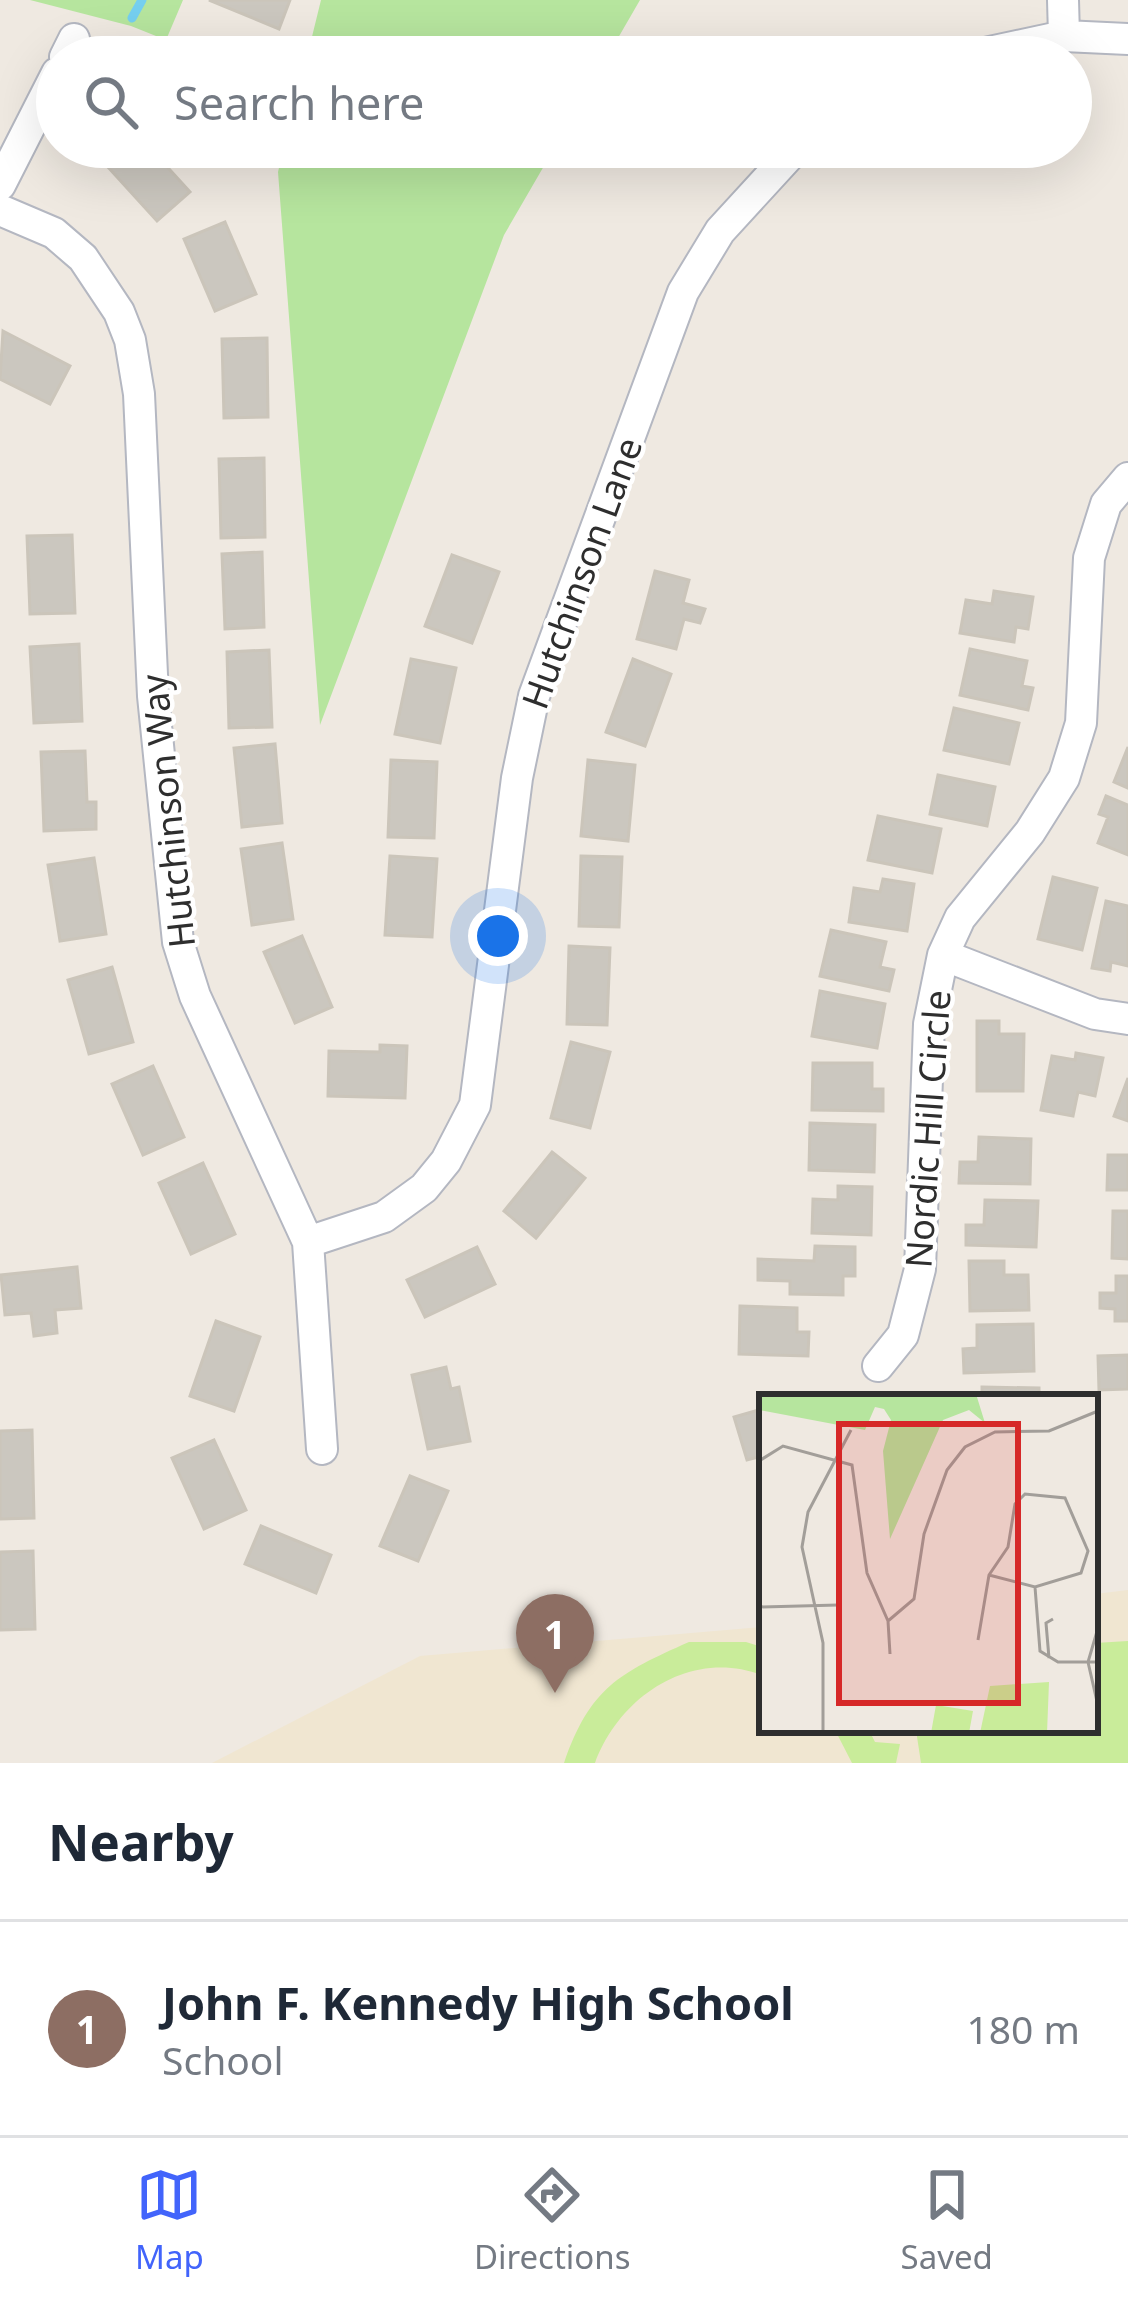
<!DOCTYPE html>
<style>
:root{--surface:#fff;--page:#f6f6f7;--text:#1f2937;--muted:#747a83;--line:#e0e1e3;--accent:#4264fb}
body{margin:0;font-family:"Noto Sans",sans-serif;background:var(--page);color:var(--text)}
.you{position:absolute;left:498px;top:936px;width:42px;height:42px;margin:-30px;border:9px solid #fff;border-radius:50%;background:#1a73e8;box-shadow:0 0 0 18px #1a73e833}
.badge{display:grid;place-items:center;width:78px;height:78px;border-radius:50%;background:var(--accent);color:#fff;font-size:39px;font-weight:700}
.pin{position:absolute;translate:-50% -99px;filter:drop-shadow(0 3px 6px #0008)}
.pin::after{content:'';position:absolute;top:63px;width:42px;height:36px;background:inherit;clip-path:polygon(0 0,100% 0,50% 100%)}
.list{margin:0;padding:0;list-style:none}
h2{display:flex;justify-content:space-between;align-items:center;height:156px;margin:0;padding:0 48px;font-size:51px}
h2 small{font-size:39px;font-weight:400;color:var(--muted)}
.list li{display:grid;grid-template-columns:78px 1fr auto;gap:36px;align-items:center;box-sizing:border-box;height:216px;padding:0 48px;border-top:3px solid var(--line)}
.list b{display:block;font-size:45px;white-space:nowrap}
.list p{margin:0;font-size:39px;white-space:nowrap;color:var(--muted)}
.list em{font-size:39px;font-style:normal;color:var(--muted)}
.icon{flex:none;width:66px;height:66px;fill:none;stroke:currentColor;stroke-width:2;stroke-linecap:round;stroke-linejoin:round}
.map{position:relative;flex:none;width:1128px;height:1763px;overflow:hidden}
.search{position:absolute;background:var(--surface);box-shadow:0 12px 48px #0002;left:36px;right:36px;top:36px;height:132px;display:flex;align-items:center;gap:30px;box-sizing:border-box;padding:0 42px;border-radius:66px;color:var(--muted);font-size:45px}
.sheet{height:372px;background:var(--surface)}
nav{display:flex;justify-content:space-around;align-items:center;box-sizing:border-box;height:168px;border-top:3px solid var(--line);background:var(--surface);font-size:33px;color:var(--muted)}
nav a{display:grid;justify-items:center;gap:6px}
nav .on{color:var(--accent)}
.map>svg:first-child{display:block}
</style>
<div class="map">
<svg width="1128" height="1763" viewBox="0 0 1128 1763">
<rect width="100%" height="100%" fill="#efe9e1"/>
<path fill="#f0e6d1" d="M1128,1590V1763H212L420,1656L762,1627V1730H1095V1594Z"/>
<path fill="#b6e59e" d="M30,0H183L166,40L131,26Z
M321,0H640L607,57H307Z
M284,147H555L504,235L320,725L278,172Z"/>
<path fill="#c9ec9a" d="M1128,1641V1763H921L916,1730H1095V1643Z
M689,1642H746L762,1647V1675C690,1648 619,1697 595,1763H564C590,1688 619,1673 689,1642Z
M835,1730H869L875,1742L900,1744L896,1763H852Z"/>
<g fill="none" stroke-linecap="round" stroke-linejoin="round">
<path stroke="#75cff0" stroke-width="9" d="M132,18L142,0"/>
</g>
<path fill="#cbc7bf" stroke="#cbc5ba" stroke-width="3" d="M209,0H290L279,29Z
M127,147H149L190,192L157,221L106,165Z
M225,222L256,294L215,311L184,239Z
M3,331L70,366L50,404L0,379Z
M267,338L268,417L224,418L222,339Z
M264,458L265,537L221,538L219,459Z
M72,535L75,613L30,614L27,536Z
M262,552L264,627L225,629L222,554Z
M452,555L499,572L472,643L425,626Z
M655,571L689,580L683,603L705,609L700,623L684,619L676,649L637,639Z
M994,591L1033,597L1028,629L1016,627L1014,642L960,633L966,600L992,604Z
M79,644L82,721L34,723L30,647Z
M970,649L1027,661L1022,686L1033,688L1028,710L960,695Z
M269,650L272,727L229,728L227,652Z
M411,659L456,668L440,743L395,734Z
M633,659L671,674L645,746L606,732Z
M954,708L1019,723L1009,764L944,750Z
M275,744L282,823L242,827L234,748Z
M1128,747V788L1114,782Z
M85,751L87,802H96V829L44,831L41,752Z
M391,760L437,762L434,838L388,837Z
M588,760L635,765L628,841L581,836Z
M938,775L995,787L987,826L930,814Z
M1106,796L1128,805V855L1098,843L1108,817L1099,814Z
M878,816L941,829L932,873L868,860Z
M282,843L293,919L252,925L241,849Z
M390,856L437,859L432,937L385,935Z
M581,856L622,857L619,927L579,926Z
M94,858L106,934L60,941L48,865Z
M1053,877L1097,888L1082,950L1038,939Z
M883,879L914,884L907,931L849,922L854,888L880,892Z
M1106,901L1128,906V966L1111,962L1110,971L1092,968Z
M831,930L886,942L880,967L894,970L889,991L820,976Z
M302,936L332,1007L295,1023L264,952Z
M569,946L610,948L607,1025L567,1024Z
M112,967L133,1042L89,1054L68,980Z
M820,991L885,1004L877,1048L812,1036Z
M977,1021H999V1034H1024L1023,1091H977Z
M571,1042L610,1052L590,1128L551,1118Z
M380,1045L407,1046L405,1098L328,1096L329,1051L380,1052Z
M1076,1053L1103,1058L1095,1096L1078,1092L1073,1116L1041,1110L1052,1056L1075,1060Z
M813,1063H872V1089H883V1111L812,1110Z
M153,1066L184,1137L143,1155L112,1084Z
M1128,1078V1121L1114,1116Z
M810,1123L875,1125L874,1172L809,1170Z
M979,1137L1031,1139L1030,1184L959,1183L960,1162H978Z
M552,1152L585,1178L536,1238L504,1211Z
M1108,1155H1128V1190H1107Z
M203,1163L235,1234L191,1254L159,1183Z
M838,1186L872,1187L871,1235L812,1233L813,1199L838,1200Z
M985,1200L1038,1201L1036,1247L966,1245V1225H984Z
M1113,1211H1128V1259L1112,1258Z
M815,1246L855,1247V1276H843V1295L790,1294V1281L758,1280V1259L814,1261Z
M477,1247L495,1284L425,1317L407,1280Z
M969,1261H1004V1275H1028L1029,1310L970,1311Z
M77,1267L81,1308L55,1310L57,1333L34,1336L31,1313L5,1315L1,1275Z
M1116,1276H1128V1321H1115V1309L1100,1308V1293H1116Z
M740,1306L797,1308V1332H809L808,1356L739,1354Z
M216,1321L260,1337L234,1411L190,1396Z
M1033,1324L1034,1371L964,1373L963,1349L977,1348V1325Z
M1128,1355V1389L1099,1390L1098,1356Z
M446,1367L451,1389L459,1387L470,1441L428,1449L412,1375Z
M982,1387L1039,1388V1397H982Z
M762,1409V1456L747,1460L734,1417Z
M32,1430L34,1518L0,1519V1431Z
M214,1440L246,1510L204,1529L172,1458Z
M410,1476L448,1491L418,1561L380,1546Z
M261,1526L331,1555L316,1593L245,1564Z
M33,1551L35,1629L0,1630V1552Z"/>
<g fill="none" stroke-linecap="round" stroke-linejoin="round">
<g stroke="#b4b7c1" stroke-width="34">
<path id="minor" d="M1063,0L1064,36
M65,57L74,39
M966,57L1064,36L1128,39
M0,185L57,73
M0,210L54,233L83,258L119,312L130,340L139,394L153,696L178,942L195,996L308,1242L322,1449
M943,955L1095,1014L1128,1019
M308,1242L384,1217L424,1188L446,1161L475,1105L517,778L534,696L683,292L720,231L797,147
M878,1366L903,1335L920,1269L929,1024L943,955L960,918L1030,832L1064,778L1081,723L1089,558L1106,504L1128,478"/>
</g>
<use href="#minor" stroke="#fff" stroke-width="30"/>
</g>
<g text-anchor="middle" stroke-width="9" stroke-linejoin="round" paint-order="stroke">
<g font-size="36" fill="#2e2e2e" stroke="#fff">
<text transform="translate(582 573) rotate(-70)" y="13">Hutchinson Lane</text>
<text transform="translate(168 811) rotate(-96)" y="13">Hutchinson Way</text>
<text transform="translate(928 1129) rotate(-86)" y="13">Nordic Hill Circle</text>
</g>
</g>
<g transform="translate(759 1394)">
<rect width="339" height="339" fill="#efe9e1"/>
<path d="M0,0H217L226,29L210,16L184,26L131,145L124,57L132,26L125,15L116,13L106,36L0,16Z" fill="#b6e59e"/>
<path d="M290,288L288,339H221L231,292ZM177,311L214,317L210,339H172Z" fill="#c9ec9a"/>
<path fill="none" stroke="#a29e99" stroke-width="3" d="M0,67L24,52L93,71L108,179L129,227L131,260M276,193L281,257L299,268H339M0,213L79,211M129,227L155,205L165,140L188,76L206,53L236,38L290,37L339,17M339,234L329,268L339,312M219,246L230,181L249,153L256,110L266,100L306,104L329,157L322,179L276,193L230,181M290,264L287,229L294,225M64,339V249L43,153L49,118L92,36"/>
<path fill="#d62828" fill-opacity="0.15" stroke="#d62828" stroke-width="6" d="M80,30H259V309H80Z"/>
<rect width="339" height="339" fill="none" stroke="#2e2e2e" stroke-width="6"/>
</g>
</svg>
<div class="you"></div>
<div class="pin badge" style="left:555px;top:1693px;background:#8d6e63">1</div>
<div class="search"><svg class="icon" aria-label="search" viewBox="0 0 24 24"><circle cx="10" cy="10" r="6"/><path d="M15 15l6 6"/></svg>Search here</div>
</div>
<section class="sheet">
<h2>Nearby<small></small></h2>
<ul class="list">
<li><span class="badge" style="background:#8d6e63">1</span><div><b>John F. Kennedy High School</b><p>School</p></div><em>180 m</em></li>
</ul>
</section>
<nav>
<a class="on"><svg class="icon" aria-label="map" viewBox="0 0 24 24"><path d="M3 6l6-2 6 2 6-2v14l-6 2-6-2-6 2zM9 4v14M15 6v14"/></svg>Map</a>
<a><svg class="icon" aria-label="directions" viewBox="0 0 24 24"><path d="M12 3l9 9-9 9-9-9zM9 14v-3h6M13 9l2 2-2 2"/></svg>Directions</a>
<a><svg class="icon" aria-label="saved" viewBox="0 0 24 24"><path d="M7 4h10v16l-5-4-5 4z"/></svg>Saved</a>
</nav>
